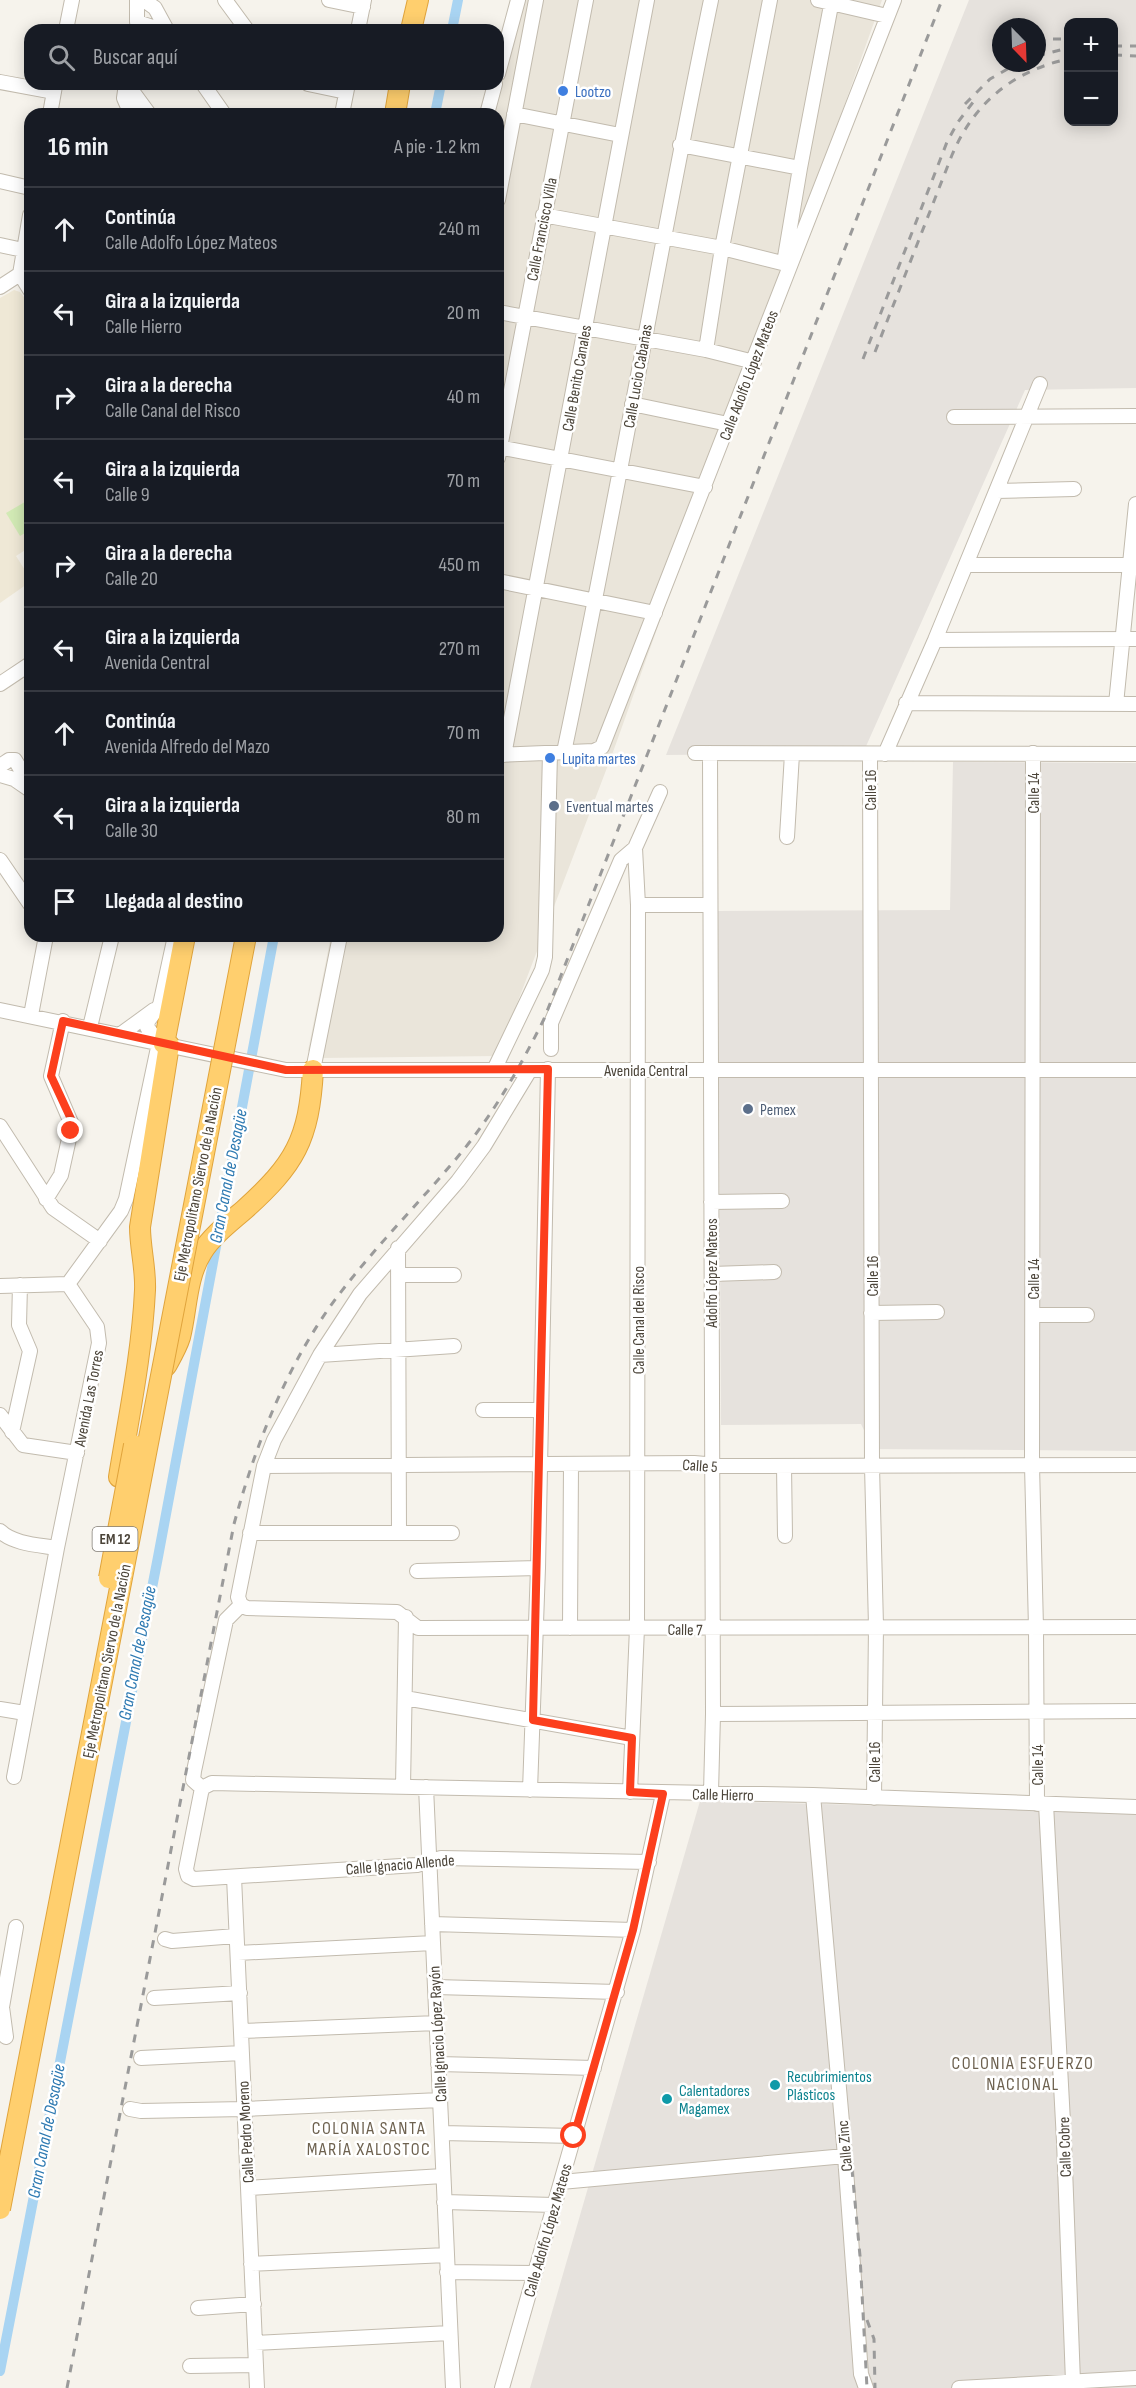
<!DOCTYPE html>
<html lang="es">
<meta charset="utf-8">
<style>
:root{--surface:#171b24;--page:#20242c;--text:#f1f3f6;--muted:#9ea1a6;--line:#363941}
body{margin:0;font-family:"Sofia Sans Condensed",sans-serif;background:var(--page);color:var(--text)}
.controls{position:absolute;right:18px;top:18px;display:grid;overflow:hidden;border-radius:12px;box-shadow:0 3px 15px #0003}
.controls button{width:54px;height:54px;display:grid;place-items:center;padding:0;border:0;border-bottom:2px solid var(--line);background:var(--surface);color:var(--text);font:30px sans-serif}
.compass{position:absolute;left:992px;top:18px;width:54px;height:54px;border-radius:50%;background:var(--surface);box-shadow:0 3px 15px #0003;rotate:157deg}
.stop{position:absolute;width:18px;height:18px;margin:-14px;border:4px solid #fc3f1d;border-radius:50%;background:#fff}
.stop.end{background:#fc3f1d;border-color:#fff;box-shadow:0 2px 6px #0008}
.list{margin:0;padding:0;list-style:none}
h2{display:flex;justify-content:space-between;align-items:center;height:78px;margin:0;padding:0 24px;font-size:26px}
h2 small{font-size:20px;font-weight:400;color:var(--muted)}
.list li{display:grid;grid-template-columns:39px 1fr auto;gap:18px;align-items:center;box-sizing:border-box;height:84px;padding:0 24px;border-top:2px solid var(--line)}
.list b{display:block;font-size:22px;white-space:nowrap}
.list p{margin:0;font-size:20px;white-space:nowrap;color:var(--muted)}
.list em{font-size:20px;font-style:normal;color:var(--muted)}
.icon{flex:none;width:33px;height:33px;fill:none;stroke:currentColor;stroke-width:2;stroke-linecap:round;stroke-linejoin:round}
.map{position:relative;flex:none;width:1136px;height:2388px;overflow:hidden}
.search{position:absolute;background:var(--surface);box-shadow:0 3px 15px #0003;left:24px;top:24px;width:480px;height:66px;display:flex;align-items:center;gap:15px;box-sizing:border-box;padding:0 21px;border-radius:18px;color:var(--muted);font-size:22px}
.panel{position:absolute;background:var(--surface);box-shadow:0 3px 15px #0003;left:24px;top:108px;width:480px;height:834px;border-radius:18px}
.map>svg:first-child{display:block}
</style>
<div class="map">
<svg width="1136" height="2388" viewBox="0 0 1136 2388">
<rect width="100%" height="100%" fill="#f6f3ec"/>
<path fill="#eae5da" d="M512,0H882L613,752L497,1056L321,1058L308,1051L331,936H498V114H490Z"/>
<path fill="#e6e2dd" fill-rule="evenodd" d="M969,0H1136V388L1025,390L863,753L666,755ZM1068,22H1114V122H1068ZM1001,27H1037V63H1001Z
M953,762L1136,763V1451L873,1449L861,1424L721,1425L718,911L950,910Z
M700,1801L1136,1812V2388H530Z"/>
<path fill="#efe8d6" d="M14,290L20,292L30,305V547L16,556L30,578V582L0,603V298Z"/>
<path fill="#d2eab5" d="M30,499V530L20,536L6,513Z"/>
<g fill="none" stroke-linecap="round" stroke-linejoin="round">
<path stroke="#a9d4f2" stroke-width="10" d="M452,30L458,0
M435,114L441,84
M0,2371L158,1557L274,936"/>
<g stroke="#c2bbae" stroke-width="16">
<path id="minor" d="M137,0V22L162,30
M144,0L155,8L167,30
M225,0L247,30
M329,0L363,7
M818,0L887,16
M66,30L72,0
M358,30L364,0
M498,74L518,0
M0,82L54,92
M126,84L124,98L127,105L145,114
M127,84L149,114
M203,84L224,114
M308,84L346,92
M50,114L55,86
M342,114L348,84
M487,114L495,84
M514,114L620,135
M680,145L800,168
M0,181L30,188
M498,200L536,0
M543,215L722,248L790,265
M0,245L23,250
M784,263L800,168L832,0
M20,274L30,290
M0,287L20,274L30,215
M498,312L706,350L754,362
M706,350L722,248L770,0
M632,404L728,424
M954,417L1136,416
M498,447L705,487
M498,458L586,0
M996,491L1074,489
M966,565H1136
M498,581L655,613
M935,640L1136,639
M0,684L30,664
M906,703L1136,704
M1116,704L1136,504
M564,752C617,502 659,250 711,0
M695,753L1136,754
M710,753L713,1714L711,1793
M1033,753L1032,1465L1036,1628L1037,1804
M870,754L872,1466L876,1626L874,1798
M885,754L935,640L1040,384
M498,755L594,751L602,747L894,0
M504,755L647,0
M0,766L9,760H15L30,785
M0,775L14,779L30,790
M787,837L792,754
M0,860L30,904
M638,905H710
M0,1010L286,1070H1136
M31,1015L46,936
M90,1027L112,936
M121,1034L154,1010
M159,1043L147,1027L148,1021L160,1005L175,936
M551,1049V1023L621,860L635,848L660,792
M313,1070L340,936
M494,1070L542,970L545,957L550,753
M0,1126L53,1208L100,1241
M46,1199L61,1175L72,1125L51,1076L63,1021
M711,1202L782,1201
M398,1248L399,1533
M712,1274L774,1272
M398,1275H454
M68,1284L121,1211L126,1199L159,1043
M0,1286L68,1284
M871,1313L937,1312
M1034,1315H1087
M320,1355L454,1346
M483,1410H541
M0,1415L23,1445L77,1453
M12,1432L30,1351L19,1325L20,1285
M264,1466L694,1463L728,1466L1136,1465
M784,1466L785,1536
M0,1531C13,1544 39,1545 57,1548
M250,1533H452
M417,1571L538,1568
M241,1605L247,1608L397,1612L418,1628L1136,1627
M241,1605L238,1597L264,1466L274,1440L320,1355L360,1294L458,1181L484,1146L530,1070
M570,1628L571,1464
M405,1698L632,1738
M0,1709L25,1713
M713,1714L1136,1711
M14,1777L57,1548L99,1343L97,1327L68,1284
M403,1787L406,1617
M426,1787L453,2388
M202,1788L212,1783L813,1795L1136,1807
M202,1788L186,1869L188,1876L194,1879L417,1865L441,1858L649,1862
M202,1788L193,1780L194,1771L226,1620L241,1605
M530,1790L538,1568L548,1069
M630,1792L637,1628L638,905L635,848
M813,1795L845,2156L861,2374L866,2388
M1046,1804L1064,2141L1073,2382
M234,1877L257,2388
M432,1924L633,1930
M165,1939L172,1941L236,1936
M238,1953L433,1943
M435,1987L617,1992
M154,1998L240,1993
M241,2031L437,2023
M6,2037L2,2007L16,1927
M141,2058L242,2053
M438,2064L594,2068
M130,2109L141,2111L244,2109L440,2100
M442,2133L574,2136
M561,2182L845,2156
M248,2188L443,2176
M444,2202L554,2205
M251,2264L447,2255
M447,2272L535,2273
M198,2308L254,2304
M255,2343L450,2333
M190,2366L256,2365
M502,2388L633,1930L663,1794
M959,2388L1136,2378"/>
</g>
<g stroke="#e0a43c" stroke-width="22">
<path id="highway" d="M411,30L418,0
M395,114L400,84
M164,1044L185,936
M166,1366C171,1357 177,1347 180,1337C187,1309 186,1277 202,1252C212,1236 229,1223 244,1210C295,1164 309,1140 313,1070
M119,1477C129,1415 142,1353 145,1290C146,1269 140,1248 140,1227L169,1045"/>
</g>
<use href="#minor" stroke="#fff" stroke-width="14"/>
<use href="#highway" stroke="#ffcf6e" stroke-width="20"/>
<path stroke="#9a9a9a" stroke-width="3" stroke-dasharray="8 8" stroke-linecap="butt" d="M996,38H1001
M1037,39H1068
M1114,46H1136
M1114,55L1136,56
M1037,56L1068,48
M965,104L990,79L1018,63
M875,352L952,155C974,103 1013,71 1068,59
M863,359L947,142L958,122L974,101
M849,2137L860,2256L867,2388
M867,2320L874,2339L875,2388
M67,2388L234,1524C255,1447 283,1374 329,1308C370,1251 421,1202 465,1148C497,1108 521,1065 544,1019L942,0"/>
<g stroke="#e0a43c" stroke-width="22" stroke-linecap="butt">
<path id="highway-bridge" d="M109,1578L134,1445
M0,2209L246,936"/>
</g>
<use href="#highway-bridge" stroke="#ffcf6e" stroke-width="20"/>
</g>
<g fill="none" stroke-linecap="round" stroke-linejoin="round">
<path stroke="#fc3f1d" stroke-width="8" d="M71,1131V1119L51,1076L63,1021L286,1070L548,1069L533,1720L632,1738L630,1792L663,1794L633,1930L574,2136"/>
</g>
<g fill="#3f7fe0" stroke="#fff" stroke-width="2">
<circle cx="563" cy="91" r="6"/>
<circle cx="550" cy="758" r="6"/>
</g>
<g fill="#5c6f8a" stroke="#fff" stroke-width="2">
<circle cx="554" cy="806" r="6"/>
<circle cx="748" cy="1109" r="6"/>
</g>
<g fill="#0f9aa8" stroke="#fff" stroke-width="2">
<circle cx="775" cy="2085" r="6"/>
<circle cx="667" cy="2099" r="6"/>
</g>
<g text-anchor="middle" stroke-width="5" stroke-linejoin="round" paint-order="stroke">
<rect fill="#fff" stroke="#817c74" stroke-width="1.5" x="92.5" y="1527" width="45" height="24" rx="4.5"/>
<g font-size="15" font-weight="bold" fill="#4b4439">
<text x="115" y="1544">EM 12</text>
</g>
<g font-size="16" fill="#366cbe" stroke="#fff" text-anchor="start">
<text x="575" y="97">Lootzo</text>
<text x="562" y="764">Lupita martes</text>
</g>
<g font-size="16" fill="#4b4439" stroke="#fff">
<text transform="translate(541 229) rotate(-79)" y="6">Calle Francisco Villa</text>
<text transform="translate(748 375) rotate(-69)" y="6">Calle Adolfo López Mateos</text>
<text transform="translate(637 376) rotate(-80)" y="6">Calle Lucio Cabañas</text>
<text transform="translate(576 378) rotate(-80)" y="6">Calle Benito Canales</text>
<text transform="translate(870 790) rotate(-90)" y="6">Calle 16</text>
<text transform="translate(1033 793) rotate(-90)" y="6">Calle 14</text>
<text x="646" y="1076">Avenida Central</text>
<text transform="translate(197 1184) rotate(-79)" y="6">Eje Metropolitano Siervo de la Nación</text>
<text transform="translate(711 1273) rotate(-90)" y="6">Adolfo López Mateos</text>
<text transform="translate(872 1276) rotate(-90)" y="6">Calle 16</text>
<text transform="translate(1033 1279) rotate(-90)" y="6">Calle 14</text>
<text transform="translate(638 1320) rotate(-90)" y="6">Calle Canal del Risco</text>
<text transform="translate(88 1398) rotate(-79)" y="6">Avenida Las Torres</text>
<text transform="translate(700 1465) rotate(4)" y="6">Calle 5</text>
<text transform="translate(685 1629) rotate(1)" y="6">Calle 7</text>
<text transform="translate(106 1661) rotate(-79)" y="6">Eje Metropolitano Siervo de la Nación</text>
<text transform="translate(874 1762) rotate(-90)" y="6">Calle 16</text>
<text transform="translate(1037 1765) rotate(-90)" y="6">Calle 14</text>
<text transform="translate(723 1794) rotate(1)" y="6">Calle Hierro</text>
<text transform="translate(400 1864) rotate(-5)" y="6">Calle Ignacio Allende</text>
<text transform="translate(437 2034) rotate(-93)" y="6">Calle Ignacio López Rayón</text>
<text transform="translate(245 2132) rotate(-93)" y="6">Calle Pedro Moreno</text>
<text transform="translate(844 2146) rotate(-95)" y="6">Calle Zinc</text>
<text transform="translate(1064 2147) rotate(-92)" y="6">Calle Cobre</text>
<text transform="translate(547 2230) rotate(-74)" y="6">Calle Adolfo López Mateos</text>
</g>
<g font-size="16" fill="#4e5e75" stroke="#fff" text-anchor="start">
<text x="566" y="812">Eventual martes</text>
<text x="760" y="1115">Pemex</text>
</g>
<g font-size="16" fill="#0d838f" stroke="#fff" text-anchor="start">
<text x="787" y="2082">Recubrimientos<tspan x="787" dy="18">Plásticos</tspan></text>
<text x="679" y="2096">Calentadores<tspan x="679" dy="18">Magamex</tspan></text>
</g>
<g font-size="18" font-style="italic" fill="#2e7ab2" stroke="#fff">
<text transform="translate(228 1176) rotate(-79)" y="6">Gran Canal de Desagüe</text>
<text transform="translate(137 1653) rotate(-79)" y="6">Gran Canal de Desagüe</text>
<text transform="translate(46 2131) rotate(-79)" y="6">Gran Canal de Desagüe</text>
</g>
<g font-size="18" letter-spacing="1.5" fill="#6e6250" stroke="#fff">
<text x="1023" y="2069">COLONIA ESFUERZO<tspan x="1023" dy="21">NACIONAL</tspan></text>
<text x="369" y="2134">COLONIA SANTA<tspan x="369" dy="21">MARÍA XALOSTOC</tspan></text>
</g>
</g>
</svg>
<div class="controls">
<button>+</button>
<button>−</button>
</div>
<svg class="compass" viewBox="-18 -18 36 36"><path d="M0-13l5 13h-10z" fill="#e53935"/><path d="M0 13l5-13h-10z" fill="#9ea1a6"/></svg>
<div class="stop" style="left:574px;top:2136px"></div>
<div class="stop end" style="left:71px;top:1131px"></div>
<div class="search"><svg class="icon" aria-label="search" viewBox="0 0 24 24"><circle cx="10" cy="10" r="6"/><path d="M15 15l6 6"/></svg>Buscar aquí</div>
<section class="panel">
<h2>16 min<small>A pie · 1.2 km</small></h2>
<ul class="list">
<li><svg class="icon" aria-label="ahead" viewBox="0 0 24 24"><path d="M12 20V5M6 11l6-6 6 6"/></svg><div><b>Continúa</b><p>Calle Adolfo López Mateos</p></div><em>240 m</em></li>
<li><svg class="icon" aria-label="left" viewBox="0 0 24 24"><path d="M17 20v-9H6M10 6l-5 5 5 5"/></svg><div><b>Gira a la izquierda</b><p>Calle Hierro</p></div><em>20 m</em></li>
<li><svg class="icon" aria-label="right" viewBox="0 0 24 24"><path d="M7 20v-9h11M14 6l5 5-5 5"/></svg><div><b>Gira a la derecha</b><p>Calle Canal del Risco</p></div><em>40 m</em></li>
<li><svg class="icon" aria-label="left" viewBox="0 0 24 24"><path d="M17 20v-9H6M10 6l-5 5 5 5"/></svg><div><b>Gira a la izquierda</b><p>Calle 9</p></div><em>70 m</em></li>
<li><svg class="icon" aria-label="right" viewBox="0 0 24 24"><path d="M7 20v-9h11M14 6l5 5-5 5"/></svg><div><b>Gira a la derecha</b><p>Calle 20</p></div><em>450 m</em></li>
<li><svg class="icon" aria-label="left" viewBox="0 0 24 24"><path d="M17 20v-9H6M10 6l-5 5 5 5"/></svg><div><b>Gira a la izquierda</b><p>Avenida Central</p></div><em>270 m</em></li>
<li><svg class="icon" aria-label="ahead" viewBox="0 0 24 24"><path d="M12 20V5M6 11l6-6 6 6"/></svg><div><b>Continúa</b><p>Avenida Alfredo del Mazo</p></div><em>70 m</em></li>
<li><svg class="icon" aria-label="left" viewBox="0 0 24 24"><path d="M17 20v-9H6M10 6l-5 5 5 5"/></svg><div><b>Gira a la izquierda</b><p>Calle 30</p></div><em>80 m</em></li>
<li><svg class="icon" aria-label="arrive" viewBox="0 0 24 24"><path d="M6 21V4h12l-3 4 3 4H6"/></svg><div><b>Llegada al destino</b></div></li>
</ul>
</section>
</div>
